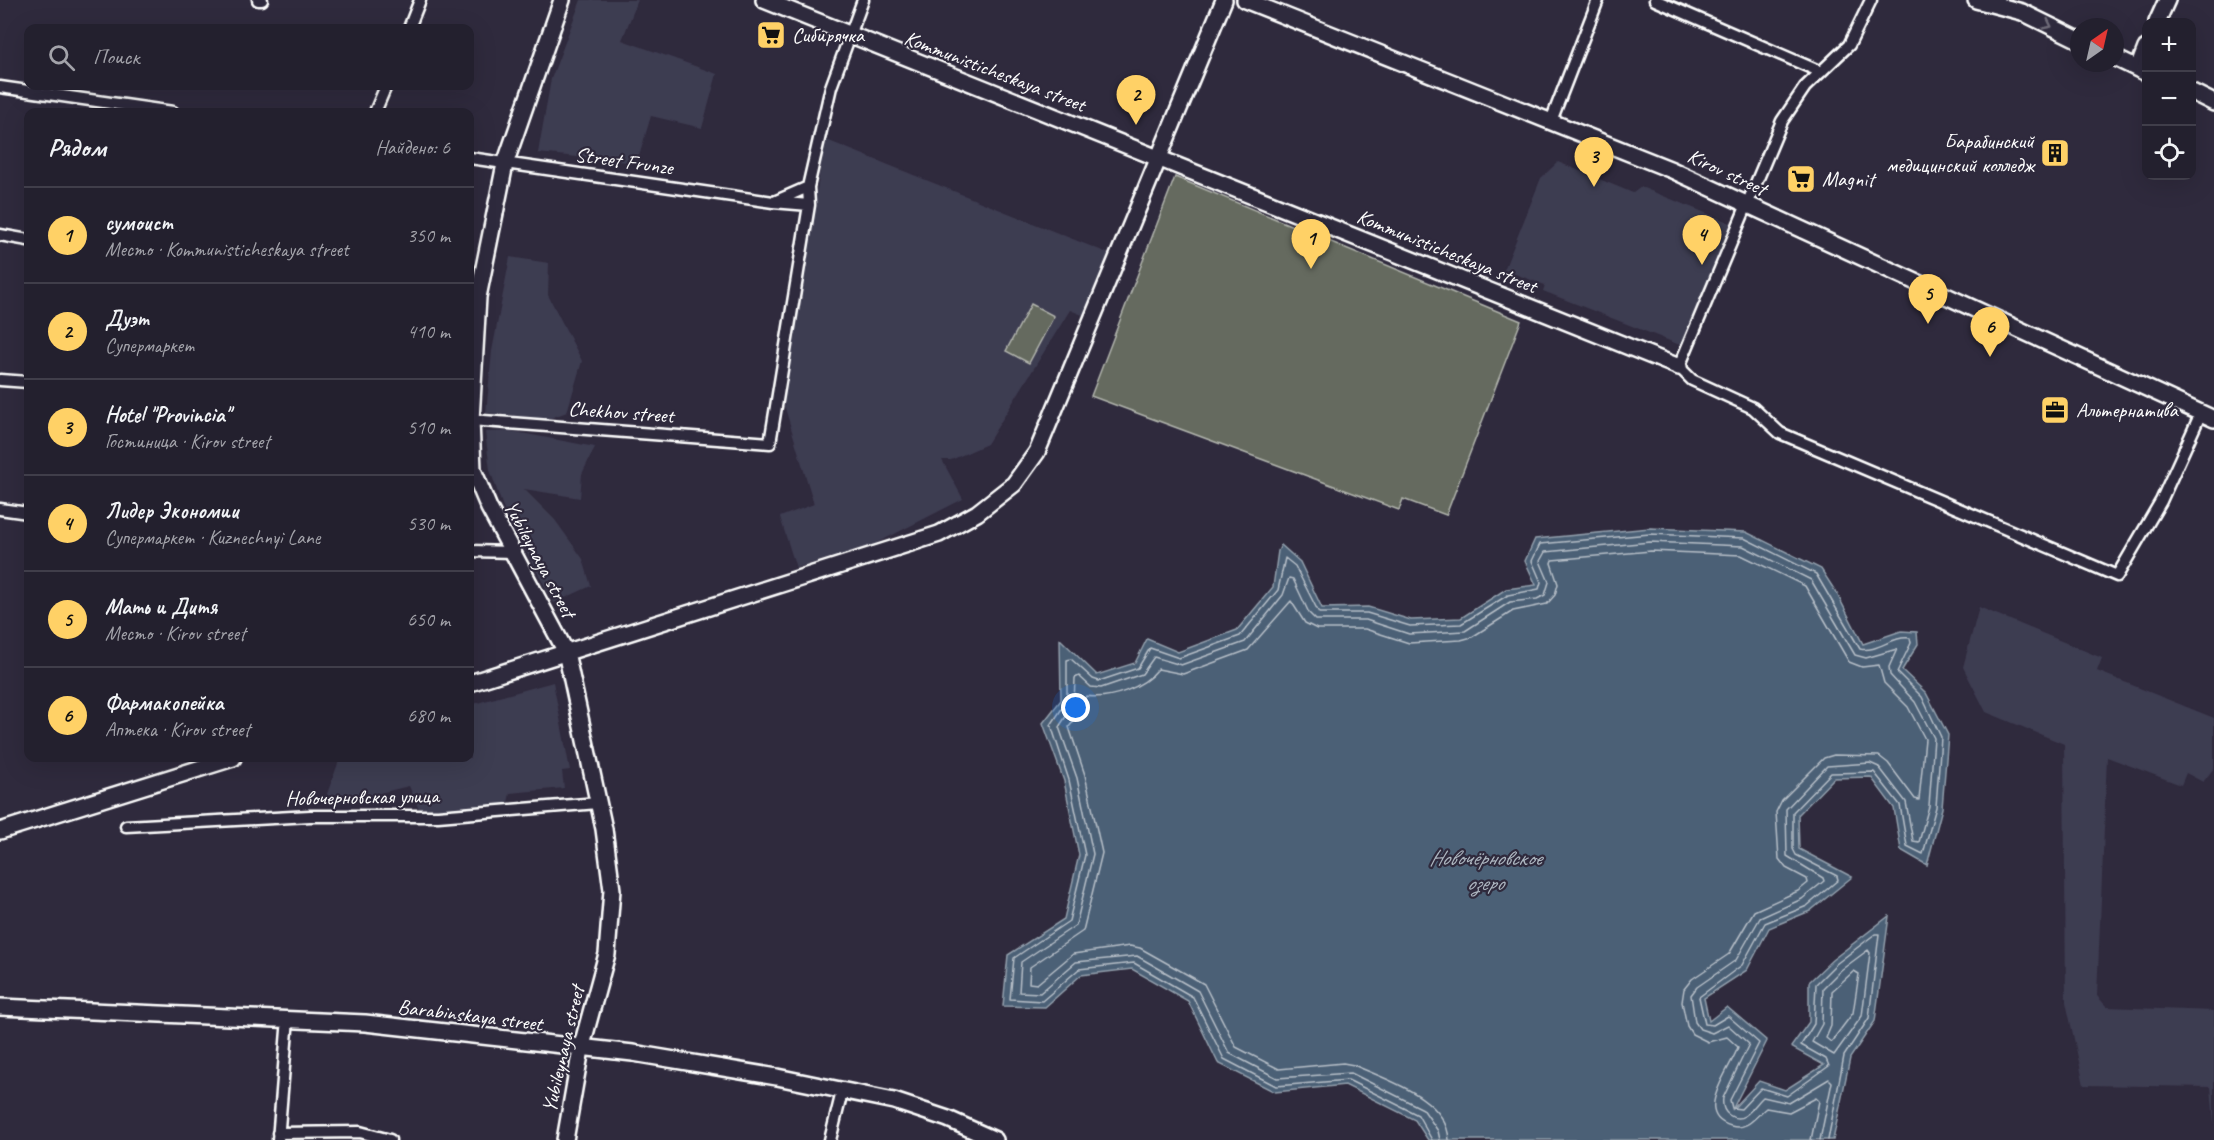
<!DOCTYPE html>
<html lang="ru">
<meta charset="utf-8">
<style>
:root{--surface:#23202e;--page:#2b2836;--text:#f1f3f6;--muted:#a3a3aa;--line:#403e4a;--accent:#ffd166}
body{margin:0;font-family:Caveat,sans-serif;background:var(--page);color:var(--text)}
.controls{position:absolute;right:18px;top:18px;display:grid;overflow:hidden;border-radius:12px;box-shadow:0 6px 24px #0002}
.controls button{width:54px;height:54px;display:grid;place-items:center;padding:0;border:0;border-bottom:2px solid var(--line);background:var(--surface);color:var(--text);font:30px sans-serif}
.compass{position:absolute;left:2070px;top:18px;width:54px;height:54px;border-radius:50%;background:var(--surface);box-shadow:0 6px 24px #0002;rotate:34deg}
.you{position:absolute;left:1076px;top:708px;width:21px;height:21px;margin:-15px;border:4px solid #fff;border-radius:50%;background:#1a73e8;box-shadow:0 0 0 9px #1a73e833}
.badge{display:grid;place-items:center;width:39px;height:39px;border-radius:50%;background:var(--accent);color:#111;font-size:20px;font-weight:700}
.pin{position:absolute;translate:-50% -50px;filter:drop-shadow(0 2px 3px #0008)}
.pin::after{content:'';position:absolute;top:32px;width:21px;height:18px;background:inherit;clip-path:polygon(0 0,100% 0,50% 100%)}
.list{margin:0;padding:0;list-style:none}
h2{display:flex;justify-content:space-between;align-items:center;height:78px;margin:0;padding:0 24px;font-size:26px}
h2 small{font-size:20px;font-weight:400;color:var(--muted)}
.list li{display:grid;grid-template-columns:39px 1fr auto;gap:18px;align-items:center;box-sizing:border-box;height:96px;padding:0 24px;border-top:2px solid var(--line)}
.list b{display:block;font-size:22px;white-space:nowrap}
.list p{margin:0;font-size:20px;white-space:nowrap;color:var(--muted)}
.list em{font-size:20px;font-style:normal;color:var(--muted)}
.icon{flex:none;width:33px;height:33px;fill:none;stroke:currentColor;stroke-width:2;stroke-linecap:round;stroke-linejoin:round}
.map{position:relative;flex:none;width:2214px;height:1140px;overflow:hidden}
.search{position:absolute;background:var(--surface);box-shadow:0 6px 24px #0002;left:24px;top:24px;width:450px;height:66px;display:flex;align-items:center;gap:15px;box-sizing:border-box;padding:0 21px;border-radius:12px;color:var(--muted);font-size:22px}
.panel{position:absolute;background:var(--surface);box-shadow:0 6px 24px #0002;left:24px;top:108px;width:450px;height:654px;border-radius:12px}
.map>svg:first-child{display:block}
</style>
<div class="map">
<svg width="2214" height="1140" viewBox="0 0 2214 1140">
<rect width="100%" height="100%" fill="#2f2a3d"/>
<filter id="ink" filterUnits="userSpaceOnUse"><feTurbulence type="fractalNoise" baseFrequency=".0167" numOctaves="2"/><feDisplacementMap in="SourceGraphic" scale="12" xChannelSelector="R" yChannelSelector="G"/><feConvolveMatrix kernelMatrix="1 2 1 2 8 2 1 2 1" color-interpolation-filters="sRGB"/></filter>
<g filter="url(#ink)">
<path fill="#3e3c51" d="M581,0H638L622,40L717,74L702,128L651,116L637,163L538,153L551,79Z
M824,139L1110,254L1085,316L1070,310L987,444L951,460H942L963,499L871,546L796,568L780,517L814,504L779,388L818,184Z
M1558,162L1633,193L1641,187L1733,224L1680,345L1543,291L1545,285L1504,270L1541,178Z
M510,257L549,263L548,295L582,361L567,412L548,419L486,413L492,351Z
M511,431L595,447L582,474L580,498L524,489L555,520L583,559L591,586L554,603L505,513L490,470L485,432Z
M1979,607L2102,658L2097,671L2214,718V768L2203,782L2186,773L2181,785L2107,757L2097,996L2107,1007L2214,1011V1125L2211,1087L2084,1085L2066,1002L2064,744L1986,712L1963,667Z
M553,682L570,770L562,771L564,788L510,793L507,808L420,812L409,786L334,804L327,794L340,758H470V705Z"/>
<path fill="#656b5e" stroke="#b2b5ae" stroke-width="1.5" d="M1175,177L1521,321L1446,515L1403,499L1399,510L1091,396Z
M1031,304L1054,316L1029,363L1006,351Z"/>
<path fill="#4b6076" stroke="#93a0ad" stroke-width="1.5" d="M1650,528L1746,532L1821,569L1837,594L1863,644L1901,631L1917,632L1918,644L1902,670L1926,693L1948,735L1942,808L1927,865L1901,850L1894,808L1871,777L1834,778L1798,815L1799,849L1852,877L1810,911L1769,928L1747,970L1704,998L1709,1021L1727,1007L1767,1041L1732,1110L1759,1081L1785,1090L1824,1065L1791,1047L1809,1022V982L1832,960L1889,916L1875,1021L1850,1058L1833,1140H1428L1415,1120L1345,1085L1275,1092L1218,1063L1188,1001L1132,969L1081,975L1045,1007L1003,1006L1008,955L1064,919L1079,855L1064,781L1043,723L1061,700L1060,639L1097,675L1135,663L1147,639L1178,652L1237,630L1273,587L1278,551L1281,545L1300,562L1322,608L1368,607L1411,620L1461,618L1506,589L1536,585L1525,561L1535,539Z"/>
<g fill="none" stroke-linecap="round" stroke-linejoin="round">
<path stroke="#b7bfc8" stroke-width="1.5" d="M1868,950L1870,953L1862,1016L1834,1055L1812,1042L1822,1024L1823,988L1841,970Z
M1854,971L1859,974L1853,1013L1831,1042L1826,1038L1831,1026L1832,991Z
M1432,1140L1418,1115L1348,1080L1276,1086L1224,1059L1193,997L1134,963L1079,969L1042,1001L1010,999L1014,958L1069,921L1085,855L1069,780L1051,725L1067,701V660L1071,659L1093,679L1099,681L1138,668L1150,648L1179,658L1240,636L1278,590L1285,558L1295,566L1319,613H1367L1410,626L1461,624L1508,595L1539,589L1541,582L1532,561L1540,544L1650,534L1744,538L1816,574L1860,649C1877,653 1893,635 1910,638L1911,643L1897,672L1922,697L1941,737L1936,807L1923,854L1907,846L1900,805L1874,772L1831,773L1793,812V849L1796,855L1837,876L1838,880L1807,906L1765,923L1742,965L1699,997L1705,1024L1713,1025L1728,1016L1759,1043L1730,1100L1732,1108L1741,1109L1761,1088L1787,1096L1829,1066L1826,1059L1801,1045L1814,1024L1816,984L1836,964L1875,934H1879L1869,1018L1844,1056L1828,1140
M1440,1140L1438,1131L1423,1109L1351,1073L1277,1078L1229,1053L1198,991L1137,956L1076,962L1040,993L1019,992L1021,962L1076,925L1093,854L1077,778L1059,727L1074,704L1075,678L1079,676L1091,687L1101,688L1142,674L1154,657L1181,665L1245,642L1283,595L1289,578L1293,579L1309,613L1316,620H1366L1409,634L1465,631L1510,602L1537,599L1545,595L1549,582L1540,561L1545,552L1650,542L1743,546L1811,580L1855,655L1866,658L1897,649L1889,667L1890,675L1915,702L1934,738L1929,806L1919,842L1913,841L1906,802L1879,767L1870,763L1827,766L1786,809L1787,856L1823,878L1824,881L1802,899L1760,918L1736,960L1697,987L1691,995L1695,1022L1700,1029L1712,1033L1728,1025L1749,1044L1723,1098C1722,1105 1723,1111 1729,1115C1744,1126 1754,1105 1763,1097L1789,1103L1829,1079L1832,1082L1820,1140
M1449,1140C1447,1097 1386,1080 1354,1065L1343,1063L1279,1069L1236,1047L1204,984L1140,948L1130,946L1073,954L1037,984L1029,983L1030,967L1083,931L1102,853L1085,775L1069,727L1081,711L1086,696C1110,700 1143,688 1158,669L1183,674L1248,650L1291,601L1305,623L1317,629H1365L1409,643L1461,640L1472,637L1513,611L1547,604L1555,595L1558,584L1551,563L1552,560L1651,551L1741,555L1805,586L1849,662L1862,667L1879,665L1884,683L1908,707L1925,739L1919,800L1915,799L1888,763L1879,756L1834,755L1824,758L1782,800L1776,812L1779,859L1786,868L1807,879L1808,883L1798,891L1754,911L1729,954L1692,979L1684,989L1682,1002L1687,1026L1692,1034L1708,1042L1727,1037L1738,1047C1732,1067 1691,1115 1731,1126C1747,1131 1755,1117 1766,1108L1789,1112L1816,1098L1819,1101L1811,1140"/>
<g stroke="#fff" stroke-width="15">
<path id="street" d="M258,0H262
M1655,0L1821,72
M1871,0L1849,45L1805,87L1782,121L1679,367L1692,380L1753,408L1780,433L2117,576L2161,501L2201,413
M409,28L420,0
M0,87L173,112
M375,112L386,86
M1551,121L1598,0
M470,158L773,202L809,205
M776,201L808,187
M0,235L28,240
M0,380L28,382
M470,420L770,443L809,205L808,187L831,87L863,0
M0,509L28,513
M470,551L514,552
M126,826L310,816H438L598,803
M278,1133L360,1132L390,1140
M278,1140L288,1018
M830,1140L842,1092"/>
</g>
<g stroke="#fff" stroke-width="20">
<path id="secondary" d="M562,0L505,164L478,297L471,420L473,470L489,508L566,652L604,829L612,890L607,954L581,1049L565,1140
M764,0L1679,367
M1245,0L1672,170L2214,419
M1976,0L2022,12L2079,40
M2157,22L2167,0
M2115,58L2146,73
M2138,69L2146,48
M2192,92L2214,103
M470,683L939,534L977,513L1014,484L1037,452L1224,0
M0,831L233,758
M0,1007L365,1023L633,1053L777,1077L894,1101L948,1119L995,1140"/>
</g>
<use href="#street" stroke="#2f2a3d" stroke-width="10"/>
<use href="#secondary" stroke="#2f2a3d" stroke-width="15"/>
</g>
<defs><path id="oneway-chevron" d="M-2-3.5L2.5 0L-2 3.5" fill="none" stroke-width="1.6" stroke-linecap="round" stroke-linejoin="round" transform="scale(1.5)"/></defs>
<use stroke="#6d6a77" href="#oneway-chevron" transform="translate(2048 25) rotate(26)"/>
</g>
<defs>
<g id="supermarket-square" transform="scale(1.5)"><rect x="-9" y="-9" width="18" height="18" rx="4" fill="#ffd166" stroke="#2f2a3d"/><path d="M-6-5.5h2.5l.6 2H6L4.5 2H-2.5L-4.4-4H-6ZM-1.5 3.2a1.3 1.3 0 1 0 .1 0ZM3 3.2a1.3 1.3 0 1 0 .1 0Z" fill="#111"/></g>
<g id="building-square" transform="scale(1.5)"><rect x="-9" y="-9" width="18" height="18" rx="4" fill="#ffd166" stroke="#2f2a3d"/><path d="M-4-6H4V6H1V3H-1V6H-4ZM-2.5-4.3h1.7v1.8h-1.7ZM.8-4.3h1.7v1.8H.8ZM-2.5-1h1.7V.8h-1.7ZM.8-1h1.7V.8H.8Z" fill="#111"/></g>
<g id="office-square" transform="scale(1.5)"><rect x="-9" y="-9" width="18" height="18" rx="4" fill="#ffd166" stroke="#2f2a3d"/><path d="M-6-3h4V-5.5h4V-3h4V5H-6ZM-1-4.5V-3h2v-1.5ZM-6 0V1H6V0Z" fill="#111"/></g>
</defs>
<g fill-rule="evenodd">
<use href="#supermarket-square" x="771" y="35"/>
<use href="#building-square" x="2055" y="153"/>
<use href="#supermarket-square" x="1801" y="179"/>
<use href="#office-square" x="2055" y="410"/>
</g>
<g text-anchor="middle" stroke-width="4.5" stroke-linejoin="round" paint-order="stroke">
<g font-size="21" fill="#fff" stroke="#2f2a3d" text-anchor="start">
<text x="792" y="42">Сибирячка</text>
<text x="2034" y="148" text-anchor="end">Барабинский<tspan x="2034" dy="24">медицинский колледж</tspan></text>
<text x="1822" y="186">Magnit</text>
<text x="2076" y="417">Альтернатива</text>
</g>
<g font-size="21" fill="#fff" stroke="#2f2a3d">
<text transform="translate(995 71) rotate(21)" y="7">Kommunisticheskaya street</text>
<text transform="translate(624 161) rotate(8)" y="7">Street Frunze</text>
<text transform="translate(1727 172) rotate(25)" y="7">Kirov street</text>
<text transform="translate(1447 251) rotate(22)" y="7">Kommunisticheskaya street</text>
<text transform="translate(621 412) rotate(4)" y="7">Chekhov street</text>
<text transform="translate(540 559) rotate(62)" y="7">Yubileynaya street</text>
<text transform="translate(362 797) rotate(-1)" y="7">Новочерновская улица</text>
<text transform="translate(470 1015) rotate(7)" y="7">Barabinskaya street</text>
<text transform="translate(563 1049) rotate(-77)" y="7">Yubileynaya street</text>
</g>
<g font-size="22" font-style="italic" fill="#aeb7c1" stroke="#2f2a3d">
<text x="1485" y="865">Новочёрновское<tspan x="1485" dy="25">озеро</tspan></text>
</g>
</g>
</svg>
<div class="controls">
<button>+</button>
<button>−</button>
<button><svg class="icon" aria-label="locate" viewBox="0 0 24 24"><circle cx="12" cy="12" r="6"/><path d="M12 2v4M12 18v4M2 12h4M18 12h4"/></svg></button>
</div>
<svg class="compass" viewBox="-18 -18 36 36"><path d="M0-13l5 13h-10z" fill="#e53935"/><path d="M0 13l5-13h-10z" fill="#a3a3aa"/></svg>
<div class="you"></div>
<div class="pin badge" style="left:1311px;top:269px">1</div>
<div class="pin badge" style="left:1136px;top:125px">2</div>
<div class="pin badge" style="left:1594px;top:187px">3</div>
<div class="pin badge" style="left:1702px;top:265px">4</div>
<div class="pin badge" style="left:1928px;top:324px">5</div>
<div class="pin badge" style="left:1990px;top:357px">6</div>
<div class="search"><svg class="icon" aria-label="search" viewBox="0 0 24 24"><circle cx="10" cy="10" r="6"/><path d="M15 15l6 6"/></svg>Поиск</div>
<section class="panel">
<h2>Рядом<small>Найдено: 6</small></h2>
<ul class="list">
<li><span class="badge">1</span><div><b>сумоист</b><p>Место · Kommunisticheskaya street</p></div><em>350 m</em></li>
<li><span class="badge">2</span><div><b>Дуэт</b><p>Супермаркет</p></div><em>410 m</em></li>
<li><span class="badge">3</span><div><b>Hotel &quot;Provincia&quot;</b><p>Гостиница · Kirov street</p></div><em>510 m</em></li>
<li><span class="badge">4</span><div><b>Лидер Экономии</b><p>Супермаркет · Kuznechnyi Lane</p></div><em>530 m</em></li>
<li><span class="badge">5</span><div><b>Мать и Дитя</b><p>Место · Kirov street</p></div><em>650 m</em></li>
<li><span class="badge">6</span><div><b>Фармакопейка</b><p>Аптека · Kirov street</p></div><em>680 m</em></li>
</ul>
</section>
</div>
